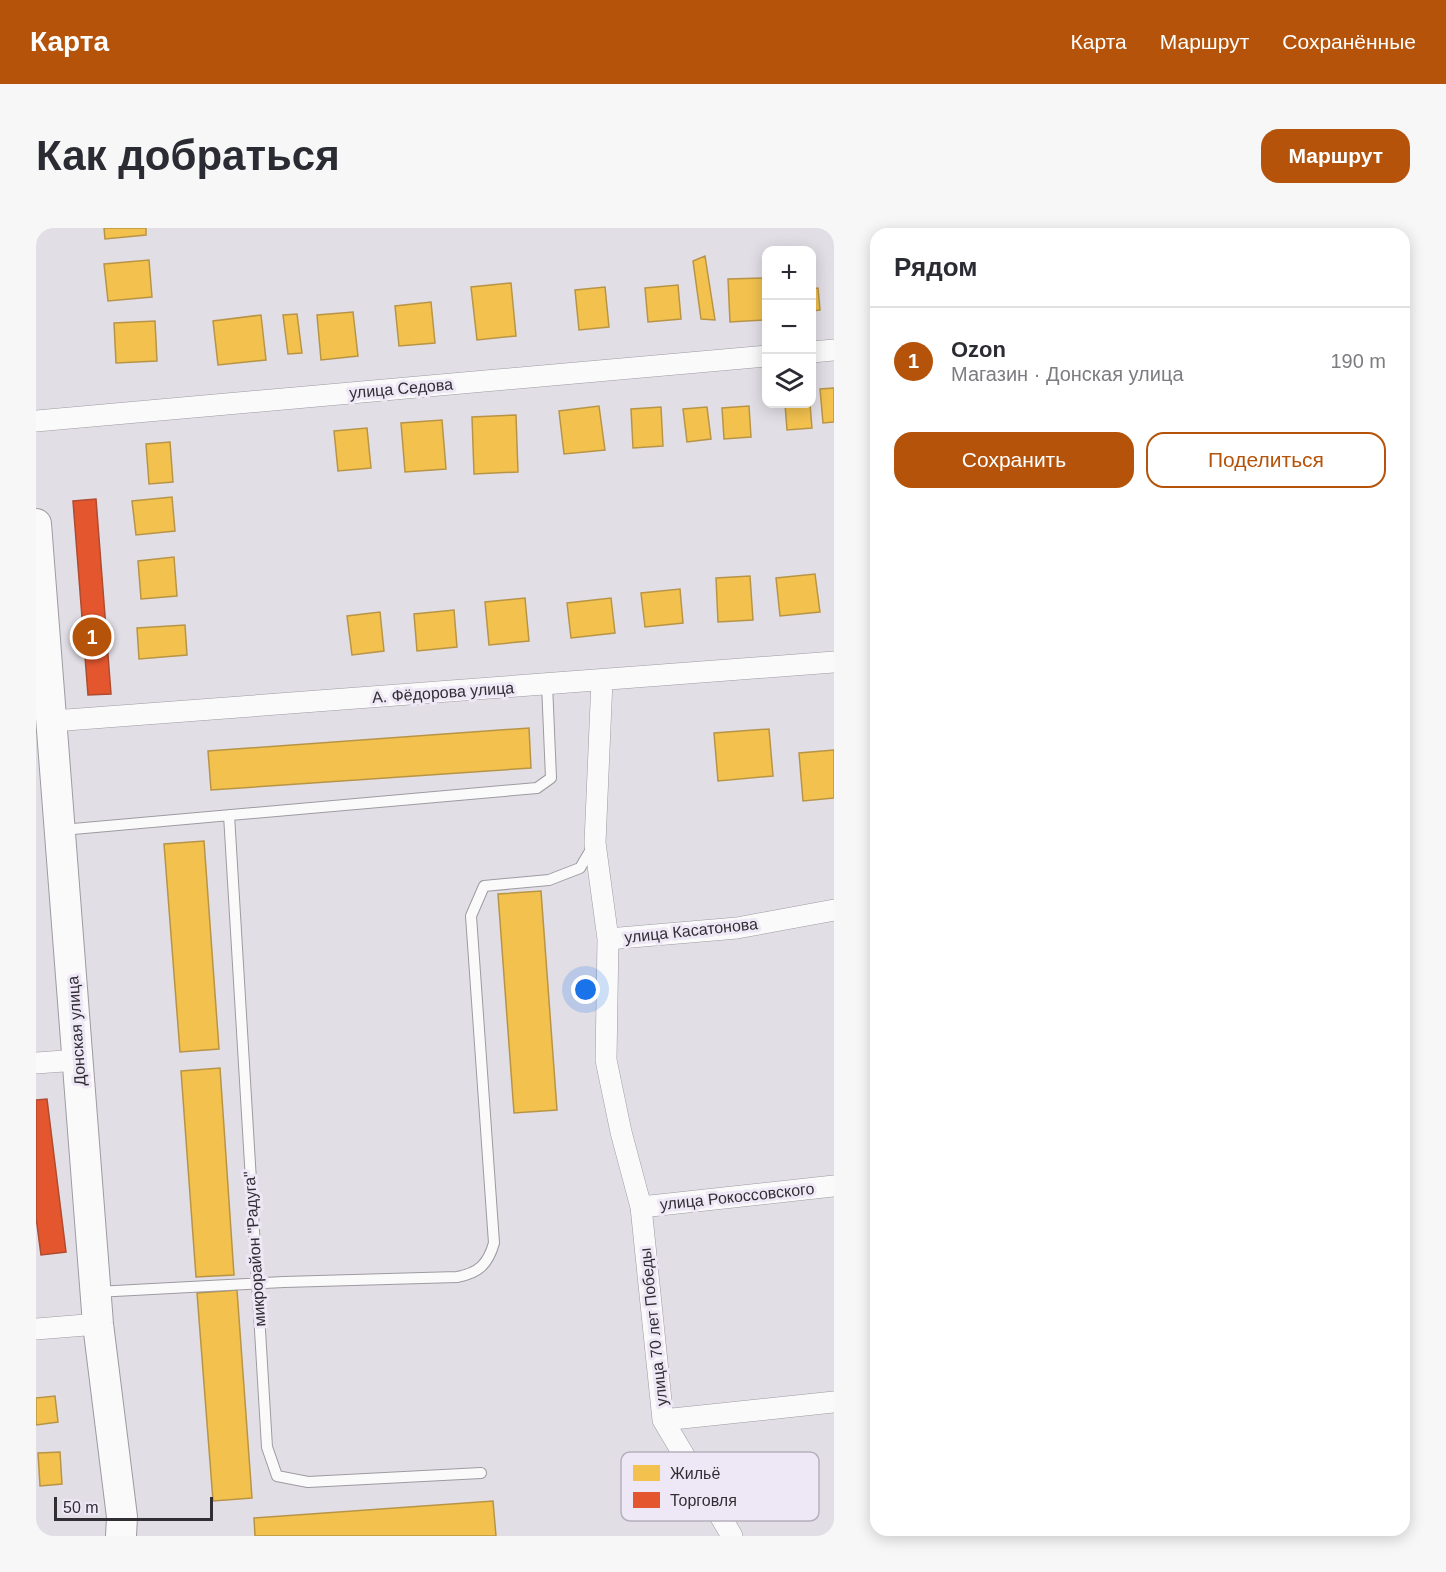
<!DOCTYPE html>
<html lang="ru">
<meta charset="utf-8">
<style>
:root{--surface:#fff;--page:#f7f7f7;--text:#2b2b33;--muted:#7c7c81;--line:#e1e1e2;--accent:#b45309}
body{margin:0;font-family:Arial,sans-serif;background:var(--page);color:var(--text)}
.controls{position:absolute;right:18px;top:18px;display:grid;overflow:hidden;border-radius:12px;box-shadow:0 3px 15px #0003}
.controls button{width:54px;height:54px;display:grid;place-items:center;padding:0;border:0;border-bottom:2px solid var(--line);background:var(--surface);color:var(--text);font:30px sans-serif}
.scale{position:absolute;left:18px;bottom:15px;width:159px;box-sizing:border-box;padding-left:6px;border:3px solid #312f34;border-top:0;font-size:16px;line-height:21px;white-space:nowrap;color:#312f34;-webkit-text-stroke:4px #eee8f6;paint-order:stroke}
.you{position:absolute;left:550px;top:762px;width:21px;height:21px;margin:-15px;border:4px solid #fff;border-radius:50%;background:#1a73e8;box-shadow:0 0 0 9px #1a73e833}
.badge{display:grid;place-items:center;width:39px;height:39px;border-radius:50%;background:var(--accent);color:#fff;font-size:20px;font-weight:700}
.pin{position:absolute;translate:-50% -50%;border:3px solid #fff;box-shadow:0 2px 6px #0006}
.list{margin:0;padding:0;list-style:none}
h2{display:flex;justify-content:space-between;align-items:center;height:78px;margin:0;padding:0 24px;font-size:26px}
h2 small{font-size:20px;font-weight:400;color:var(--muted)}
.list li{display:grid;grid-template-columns:39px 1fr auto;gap:18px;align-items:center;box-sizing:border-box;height:108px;padding:0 24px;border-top:2px solid var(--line)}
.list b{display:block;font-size:22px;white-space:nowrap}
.list p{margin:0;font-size:20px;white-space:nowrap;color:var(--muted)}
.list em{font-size:20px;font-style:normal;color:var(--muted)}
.actions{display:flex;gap:12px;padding:18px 24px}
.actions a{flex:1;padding:14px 0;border:2px solid var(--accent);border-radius:18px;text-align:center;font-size:21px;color:var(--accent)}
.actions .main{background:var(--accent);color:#fff}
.icon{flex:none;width:33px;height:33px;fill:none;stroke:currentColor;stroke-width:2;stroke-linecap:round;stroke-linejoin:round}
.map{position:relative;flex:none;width:798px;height:1308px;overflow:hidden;border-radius:18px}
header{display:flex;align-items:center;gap:36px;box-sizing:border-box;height:84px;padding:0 30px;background:var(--accent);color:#fff}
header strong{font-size:28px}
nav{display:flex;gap:33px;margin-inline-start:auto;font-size:21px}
.intro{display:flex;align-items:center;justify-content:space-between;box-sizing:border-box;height:144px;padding:0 36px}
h1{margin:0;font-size:42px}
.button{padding:15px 27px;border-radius:18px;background:var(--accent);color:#fff;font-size:21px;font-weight:700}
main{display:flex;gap:36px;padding:0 36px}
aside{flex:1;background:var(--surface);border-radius:18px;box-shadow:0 3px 15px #0003}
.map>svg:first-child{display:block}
</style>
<header>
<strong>Карта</strong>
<nav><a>Карта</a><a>Маршрут</a><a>Сохранённые</a></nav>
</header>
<div class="intro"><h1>Как добраться</h1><a class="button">Маршрут</a></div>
<main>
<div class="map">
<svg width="798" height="1308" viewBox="0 0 798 1308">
<rect width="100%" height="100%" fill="#e2dee6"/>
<path fill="#f2c14e" stroke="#b89546" stroke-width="1.5" d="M68,0H110V7L69,11Z
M669,28L679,92L665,91L657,33Z
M113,32L116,69L72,73L68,36Z
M729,50L730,92L694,94L692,51Z
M475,55L480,108L441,112L435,59Z
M642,57L645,91L612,94L609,60Z
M569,59L573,99L543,102L539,62Z
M782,60L784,82L776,83V61Z
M395,74L399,115L363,118L359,78Z
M317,84L322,128L285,132L281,87Z
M261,86L266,125L252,126L247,87Z
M225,87L230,132L182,137L177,93Z
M119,93L121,133L80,135L78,95Z
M798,160V194L787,195L784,161Z
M749,176H774L776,200L751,202Z
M563,178L569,222L528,226L523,183Z
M713,178L715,209L688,211L686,180Z
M625,179L627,218L597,220L595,181Z
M671,179L675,211L651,214L647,181Z
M480,187L482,244L438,246L436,189Z
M406,192L410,241L369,244L365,195Z
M331,200L335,240L302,243L298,203Z
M134,214L137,254L113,256L110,216Z
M136,269L139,303L100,307L96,273Z
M138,329L141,368L105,371L102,333Z
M779,346L784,384L744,388L740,350Z
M714,348L717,392L682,394L680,350Z
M644,361L647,395L609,399L605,365Z
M489,370L493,413L453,417L449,374Z
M575,370L579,405L535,410L531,375Z
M418,382L421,419L381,423L378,386Z
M344,384L348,423L316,427L311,388Z
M149,397L151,427L103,431L101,400Z
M493,500L495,540L175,562L172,523Z
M733,501L737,548L682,553L678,505Z
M798,522V570L767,573L763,525Z
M168,613L183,821L144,824L128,616Z
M505,663L521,882L478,885L462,666Z
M184,840L198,1047L160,1049L145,843Z
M201,1062L216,1270L177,1273L161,1065Z
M19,1168L22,1194L0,1197V1170Z
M24,1224L26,1256L4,1258L2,1225Z
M457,1273L460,1308H219L218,1290Z"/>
<path fill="#e4572e" stroke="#ae4b30" stroke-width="1.5" d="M60,271L75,466L52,467L37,273Z
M11,871L30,1024L5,1027L0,989V872Z"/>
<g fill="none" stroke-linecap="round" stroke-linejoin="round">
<g stroke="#9d9aa0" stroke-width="12">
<path id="lane" d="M193,587L231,1219L241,1248L272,1254L445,1245
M26,602L501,560L515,550L511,456
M60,1064L248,1054L421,1049C443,1045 452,1036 458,1015L435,688L448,658L513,652L544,640L557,618"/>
</g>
<g stroke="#9d9aa0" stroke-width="22">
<path id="street" d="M776,124L798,122
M0,193L730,128
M566,452L559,615L572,711L701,700L798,682
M17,493L798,434
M572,711L570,832L585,904L605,979L627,1192L798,1174
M0,835L42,832
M605,979L798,958
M0,1101L62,1096
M627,1192L696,1308"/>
</g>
<g stroke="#9d9aa0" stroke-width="32">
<path id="secondary" d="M0,296L62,1096L86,1289L85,1308"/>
</g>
<use href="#lane" stroke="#fbfafb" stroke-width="10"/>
<use href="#street" stroke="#fbfafb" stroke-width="21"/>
<use href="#secondary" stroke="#fbfafb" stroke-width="30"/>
</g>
<g text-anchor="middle" stroke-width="6" stroke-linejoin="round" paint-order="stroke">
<g font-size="16" fill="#312f34" stroke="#eee8f6">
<text transform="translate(365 160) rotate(-5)" y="6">улица Седова</text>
<text transform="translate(407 464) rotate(-4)" y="6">А. Фёдорова улица</text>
<text transform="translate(655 702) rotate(-6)" y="6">улица Касатонова</text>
<text transform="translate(40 803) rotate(-94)" y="6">Донская улица</text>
<text transform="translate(701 968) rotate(-6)" y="6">улица Рокоссовского</text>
<text transform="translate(218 1021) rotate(-94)" y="6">микрорайон "Радуга"</text>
<text transform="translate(617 1099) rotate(-96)" y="6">улица 70 лет Победы</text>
</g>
</g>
<rect x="585" y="1224" width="198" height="69" rx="9" fill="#eee8f6" stroke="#b5b0bc" stroke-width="1.5"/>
<rect x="597" y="1237" width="27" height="16" fill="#f2c14e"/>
<rect x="597" y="1264" width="27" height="16" fill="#e4572e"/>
<g font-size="16" fill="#312f34">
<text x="634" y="1251">Жильё</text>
<text x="634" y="1278">Торговля</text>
</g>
</svg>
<div class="controls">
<button>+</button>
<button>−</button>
<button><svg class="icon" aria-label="layers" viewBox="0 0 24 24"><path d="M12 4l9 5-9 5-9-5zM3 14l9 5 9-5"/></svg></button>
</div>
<div class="scale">50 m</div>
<div class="you"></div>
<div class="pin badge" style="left:56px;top:409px">1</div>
</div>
<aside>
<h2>Рядом<small></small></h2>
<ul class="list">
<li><span class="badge">1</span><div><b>Ozon</b><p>Магазин · Донская улица</p></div><em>190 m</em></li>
</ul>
<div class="actions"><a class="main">Сохранить</a><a>Поделиться</a></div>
</aside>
</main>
